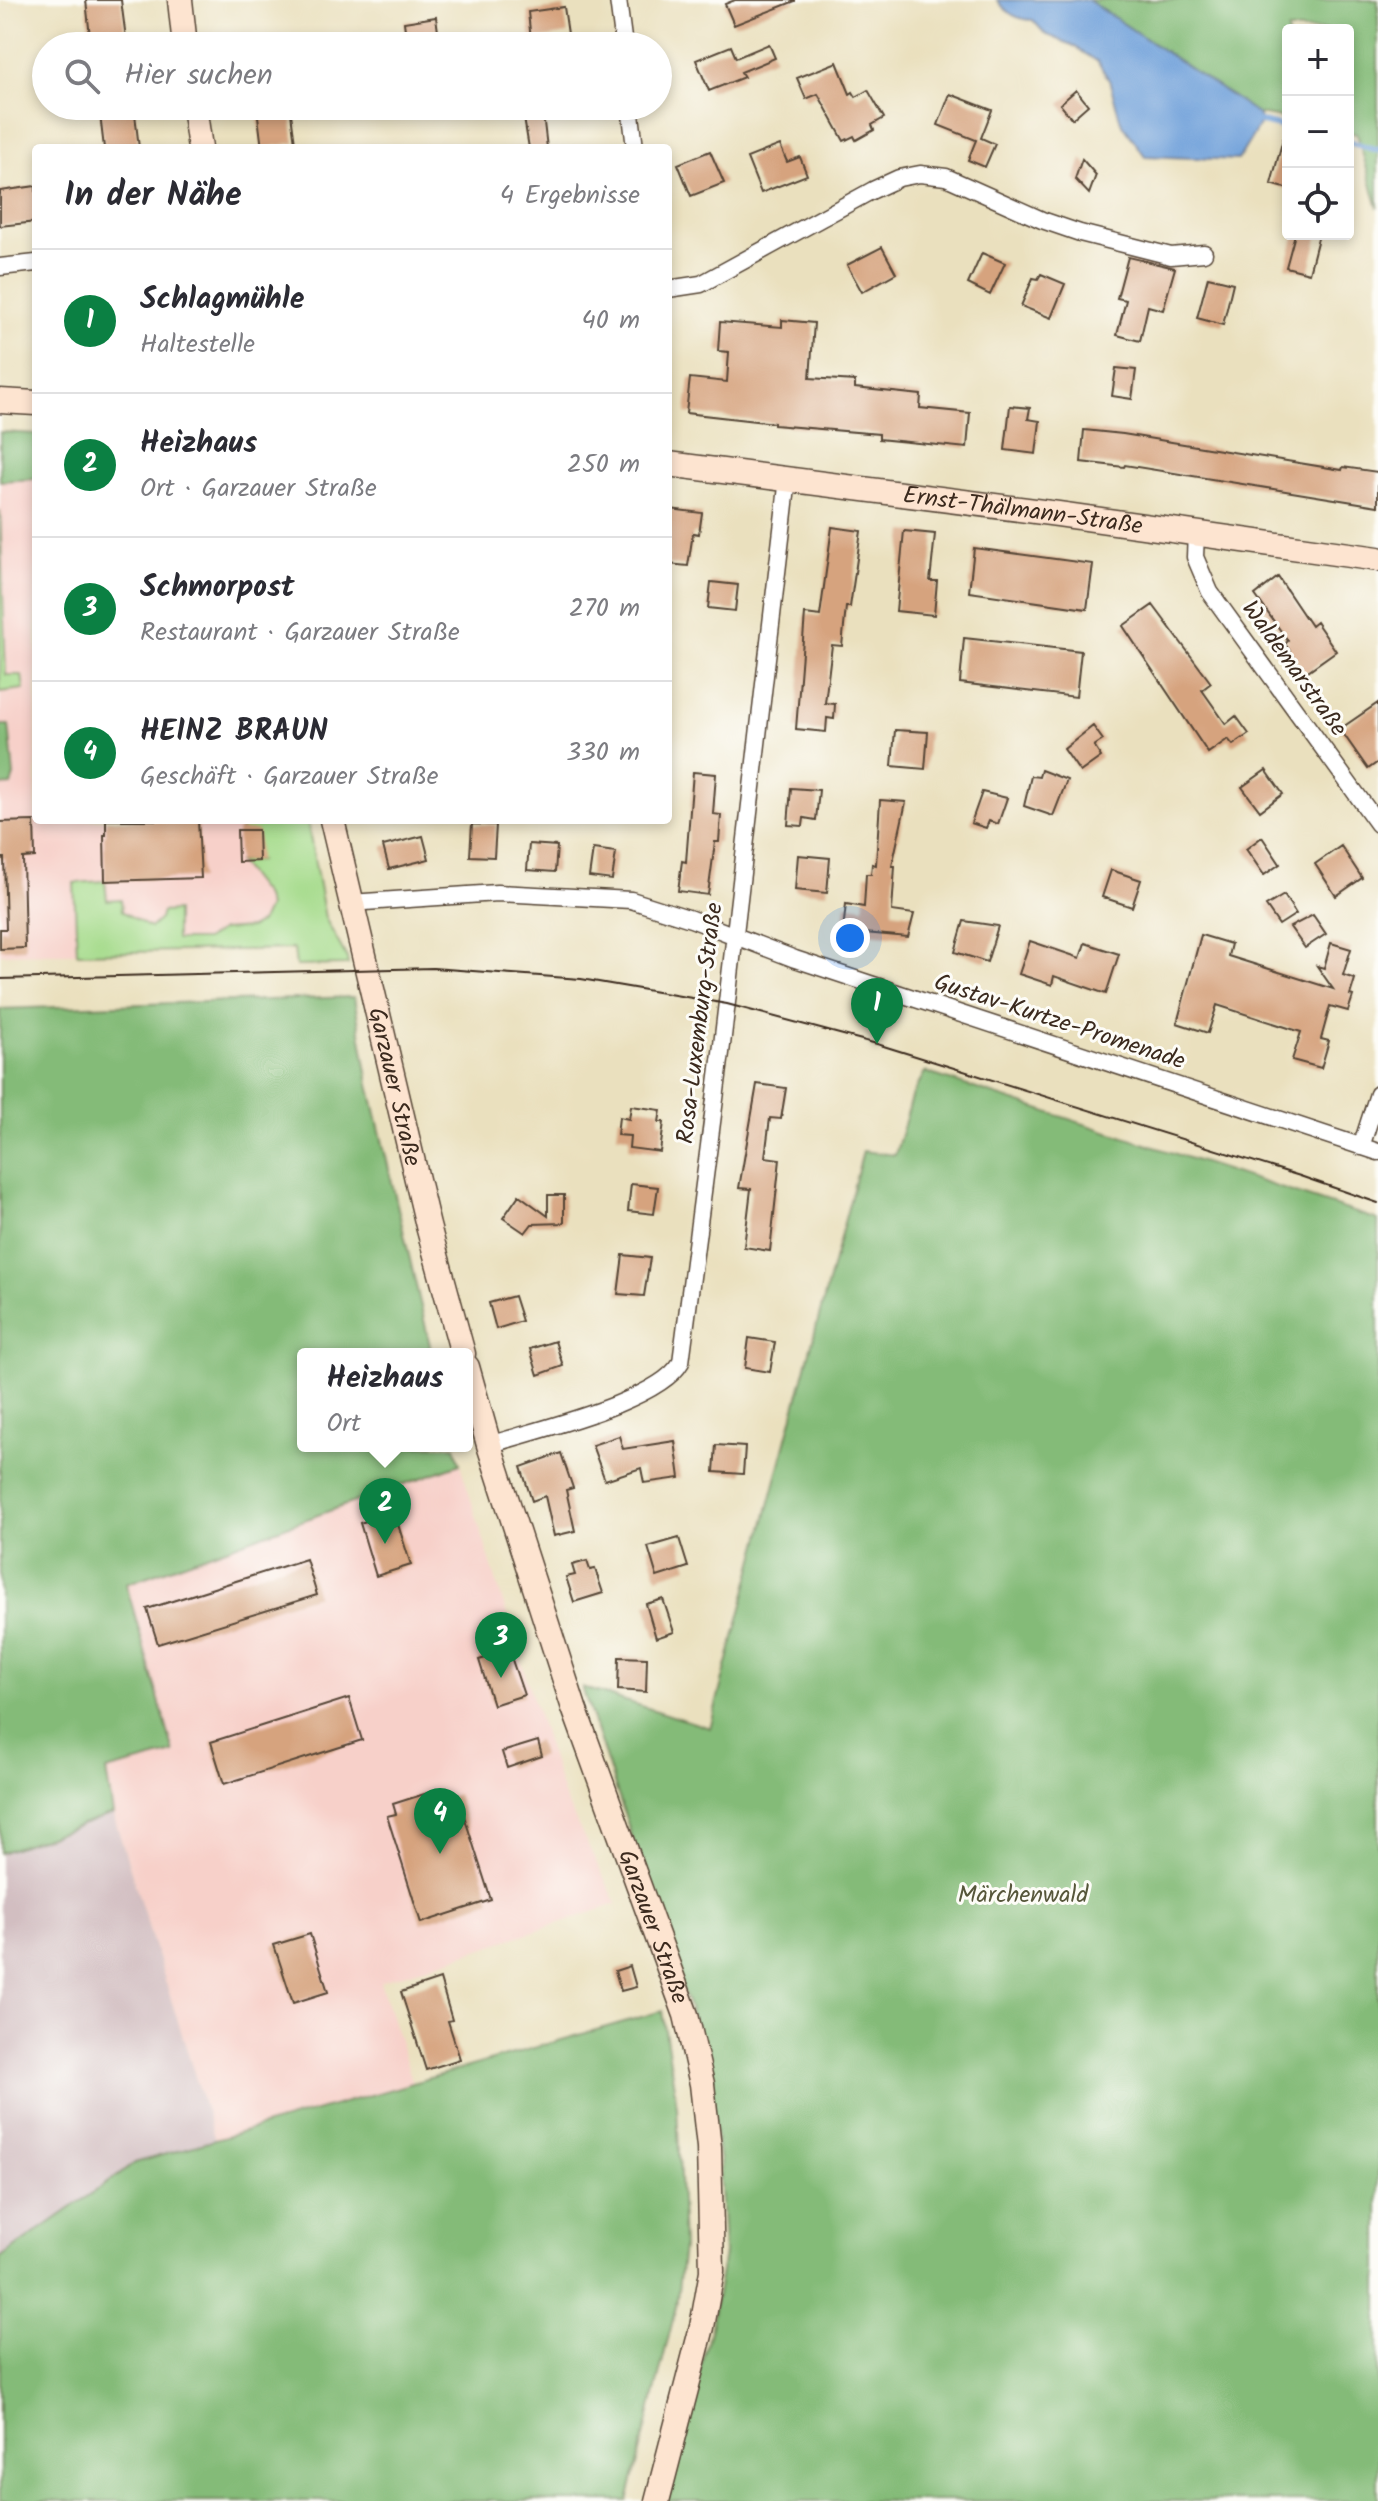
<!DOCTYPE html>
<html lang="de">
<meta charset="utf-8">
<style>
:root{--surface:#fff;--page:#f2f2f3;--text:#2b2b33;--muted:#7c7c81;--line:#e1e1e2;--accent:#0b8043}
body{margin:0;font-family:Kalam,sans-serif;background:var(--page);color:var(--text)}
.controls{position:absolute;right:24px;top:24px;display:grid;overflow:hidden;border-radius:8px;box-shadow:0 4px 12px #0003}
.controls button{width:72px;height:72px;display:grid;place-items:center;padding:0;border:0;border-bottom:2px solid var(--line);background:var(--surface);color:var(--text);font:40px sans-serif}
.you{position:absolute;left:850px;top:938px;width:28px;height:28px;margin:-20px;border:6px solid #fff;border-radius:50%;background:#1a73e8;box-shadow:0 0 0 12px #1a73e833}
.badge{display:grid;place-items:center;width:52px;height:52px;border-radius:50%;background:var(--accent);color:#fff;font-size:26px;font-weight:700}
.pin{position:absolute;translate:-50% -66px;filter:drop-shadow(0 2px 4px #0008)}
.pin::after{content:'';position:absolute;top:42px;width:28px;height:24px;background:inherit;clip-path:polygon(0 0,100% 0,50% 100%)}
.popup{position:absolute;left:297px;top:1348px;width:176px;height:104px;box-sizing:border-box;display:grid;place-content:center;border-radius:8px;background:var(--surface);filter:drop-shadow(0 2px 6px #0005);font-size:26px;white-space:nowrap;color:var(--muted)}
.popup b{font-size:30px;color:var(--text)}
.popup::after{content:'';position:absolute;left:50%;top:100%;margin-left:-16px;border:16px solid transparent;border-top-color:var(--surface)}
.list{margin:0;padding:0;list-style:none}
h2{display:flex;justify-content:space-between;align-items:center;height:104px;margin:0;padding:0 32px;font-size:34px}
h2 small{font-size:26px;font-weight:400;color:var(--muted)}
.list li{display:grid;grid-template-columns:52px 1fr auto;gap:24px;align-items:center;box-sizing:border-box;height:144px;padding:0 32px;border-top:2px solid var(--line)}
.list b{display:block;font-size:30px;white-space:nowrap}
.list p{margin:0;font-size:26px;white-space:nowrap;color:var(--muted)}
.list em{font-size:26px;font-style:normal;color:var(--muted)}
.icon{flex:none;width:44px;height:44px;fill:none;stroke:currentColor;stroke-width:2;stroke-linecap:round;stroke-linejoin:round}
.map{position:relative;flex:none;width:1378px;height:2501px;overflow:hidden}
.search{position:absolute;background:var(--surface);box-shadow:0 4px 12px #0003;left:32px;top:32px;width:640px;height:88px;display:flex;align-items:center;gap:20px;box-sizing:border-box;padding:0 28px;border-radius:44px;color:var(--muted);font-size:30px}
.panel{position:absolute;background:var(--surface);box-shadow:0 4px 12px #0003;left:32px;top:144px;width:640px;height:680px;border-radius:8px}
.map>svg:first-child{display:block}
</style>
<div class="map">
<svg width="1378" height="2501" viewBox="0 0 1378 2501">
<rect width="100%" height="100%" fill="#fdfcf7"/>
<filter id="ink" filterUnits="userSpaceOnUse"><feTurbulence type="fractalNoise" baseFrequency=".0125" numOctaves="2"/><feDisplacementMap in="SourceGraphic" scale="16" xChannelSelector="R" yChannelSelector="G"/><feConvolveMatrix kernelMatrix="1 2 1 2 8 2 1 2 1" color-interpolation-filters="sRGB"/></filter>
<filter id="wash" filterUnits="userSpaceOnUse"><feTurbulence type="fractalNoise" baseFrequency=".006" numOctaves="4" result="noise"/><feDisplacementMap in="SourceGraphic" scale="32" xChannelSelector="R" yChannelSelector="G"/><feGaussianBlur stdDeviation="1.8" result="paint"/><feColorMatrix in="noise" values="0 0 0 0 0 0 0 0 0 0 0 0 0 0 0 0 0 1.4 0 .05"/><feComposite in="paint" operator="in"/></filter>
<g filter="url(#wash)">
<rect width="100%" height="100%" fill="#eae0be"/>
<path fill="#f7d0c9" d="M0,432L36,434V820H307L331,949L0,954Z
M460,1464L563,1795L617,1904L380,1982L413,2083L215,2140L113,1814L106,1771L172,1746L126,1585Z"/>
<path fill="#d2bec1" d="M113,1814L215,2140L135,2163L0,2258V1853Z"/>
<path fill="#a6db8c" stroke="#708255" stroke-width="2" d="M0,510L6,675H22L24,689L0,692Z
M246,820H307L325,918L347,958L348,965L296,966L294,949L77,953L74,883L105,881L107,900L121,899L122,911L150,928L160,919L162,912L176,911V940H205L222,930L250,928L261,922L268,907L264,895L238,862L259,861L240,830Z"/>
<path fill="#84bb78" stroke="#60724b" stroke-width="2" d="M1088,0H1378V208L1357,134L1348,132V30H1288V119L1258,114Z
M0,432L36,434V479L0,481Z
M0,725H9L14,776L11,785L0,786Z
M354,997L369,1084L432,1354H303V1446H455L460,1464L126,1584L174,1753L106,1771L113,1814L0,1853V1009Z
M925,1072L1378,1220V2501H666L711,2327L724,2254L720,2163L704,2053L582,1687L710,1728L863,1151L895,1155L913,1094Z
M662,2011L677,2106L683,2247L676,2307L628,2501H0V2258L135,2163Z"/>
<path fill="#71a1da" stroke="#56667c" stroke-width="2" d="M997,0H1088L1258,114L1261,122L1238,160L1145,156L1121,122L1109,80L1098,62L1072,45L1045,34L1033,20C1016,19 1008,14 997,0Z"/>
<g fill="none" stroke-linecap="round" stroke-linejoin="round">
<path stroke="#71a1da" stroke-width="6" d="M1257,121L1288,128
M1348,142L1378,150"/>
</g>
<g id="blocks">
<path fill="#d6a37e" d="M86,0H121L127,46H91Z
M735,0H795V1L734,25L725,4Z
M564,7L568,34L531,40L528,12Z
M436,17L440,46H407L404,22Z
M769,44L775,58L741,72L744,77L709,91L696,60L731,46L736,58Z
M837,62L850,94L853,92L856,97L868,90L884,118L872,125L874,130L856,140L854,136L844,141L818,94L806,99L797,78Z
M1076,90L1088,105L1072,119L1060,104Z
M950,94L992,110L981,138L995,144L985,167L968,160L976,140L938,125Z
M99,106H134L139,148H104Z
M274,106H290L295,143L262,148L257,108Z
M522,106H542L547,148H529Z
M1283,139L1288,140V189L1271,184Z
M780,145L787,162L800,157L807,175L761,193L747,158Z
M710,151L724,183L691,196L678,164Z
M1082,159L1096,175L1089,194L1075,179Z
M36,186V222L0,226V191Z
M1295,234H1319L1309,273L1286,267Z
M882,247L896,273L862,292L847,265Z
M982,253L1005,263L990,295L968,284Z
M1128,257L1175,268L1163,310L1148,306L1140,341L1117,335L1126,300L1117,298Z
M1041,274L1065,284L1051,318L1021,306L1033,278L1038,279Z
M1208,277L1233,283L1223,325L1197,318Z
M782,320L814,323L810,378L855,381V388L921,395L920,408L970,413L967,448L879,439V434L774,425V423L686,413L690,378L727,382L729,352L718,351L720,322L782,327Z
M1116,368L1136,370L1132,399L1112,396Z
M1010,406L1030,408L1028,419L1040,421L1036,454L1005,450Z
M1084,430L1123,434L1342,470L1343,467L1378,472V506L1125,465L1124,467L1081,462Z
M670,509L702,513L699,534L693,533L688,566L668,564Z
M832,527L861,531L850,607H846L842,646L832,645L825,703L835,704L834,719L827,718L826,732L796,729L805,614L820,616Z
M904,531L935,534L930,581H937L934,615L896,611Z
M974,548L1093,564L1087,609L969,592Z
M1278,577L1311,626L1316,622L1336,651L1305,673L1285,644L1288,641L1255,595Z
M711,582L738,585L735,611L708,608Z
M1153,605L1211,683L1202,690L1226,724L1236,716L1249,734L1233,745L1228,739L1208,753L1123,626Z
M964,638L1081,651L1076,697L960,683Z
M1378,703V762L1368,769L1340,729Z
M1093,726L1103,740L1094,746L1101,757L1080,772L1064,749Z
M895,730L928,732L925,769L892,766Z
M1041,770L1067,780L1053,816L1024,806L1031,776L1039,777Z
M1266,770L1283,794L1260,811L1242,787Z
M693,772L716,774L713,814L721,815L719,842H715L708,895L678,891L682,861L686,862Z
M791,788L819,790L816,820L804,818L803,826L788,825Z
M982,792L1007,798L998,824L989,821L986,828L971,823Z
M880,800L906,802L892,866H895L892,911L914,914L908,937L843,931L846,904L864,907L866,874H871L872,864L876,865Z
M106,820H198L201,878L105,881L104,835H106Z
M34,821L35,857L23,858L25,948L0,949V929H6L4,858H0V822Z
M472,824L496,825L494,857L470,856Z
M237,830H258L259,861L238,862Z
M423,836L429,859L389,869L383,846Z
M1262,837L1280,864L1264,875L1246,849Z
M529,844L557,846L555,872L527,870Z
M1341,846L1362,878L1336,896L1315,864Z
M593,849L616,852L612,880L589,877Z
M798,855L830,858L827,893L795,890Z
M1111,870L1141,880L1132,907L1102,897Z
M1284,895L1296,914L1279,925L1266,906Z
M1313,915L1326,934L1305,948L1290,927Z
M964,921L998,926L987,962L955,952Z
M1201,935L1231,944L1228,956L1333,989L1317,966L1324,968L1331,943L1351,949L1343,975L1355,979L1350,995L1353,996L1348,1011L1330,1006L1321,1039L1329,1041L1321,1068L1292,1060L1301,1032L1217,1005L1208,1033L1177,1023Z
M1030,941L1080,958L1085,943L1119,954L1106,994L1054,976L1052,985L1019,974Z
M757,1084L786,1088L781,1119L770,1118L765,1157L780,1159L770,1251L744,1247L751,1189L739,1188Z
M631,1106L661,1110L659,1122H664L660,1152L629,1148L630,1136L617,1135L619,1117L629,1119Z
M631,1184L658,1187L654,1214L628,1211Z
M519,1195L548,1216V1195H564V1223L532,1224L525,1233L503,1218Z
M623,1255L650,1258L644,1296L618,1294Z
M514,1296L522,1321L496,1329L489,1303Z
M749,1338L775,1342L770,1372L745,1368Z
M555,1341L563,1366L538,1375L530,1349Z
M619,1436L623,1449L675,1441L680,1478L644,1483L641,1468L605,1480L592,1445Z
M716,1445L745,1447L743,1474L714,1472Z
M561,1453L573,1488L566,1490L575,1531L554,1536L545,1496L532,1501L521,1467Z
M394,1512L411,1565L376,1576L360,1523Z
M679,1538L688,1567L657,1577L648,1547Z
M306,1559L317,1595L158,1644L147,1609Z
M587,1561L590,1570L595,1569L603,1593L574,1602L566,1577L575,1575L572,1565Z
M663,1599L674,1632L656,1638L646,1604Z
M509,1651L524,1695L493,1705L479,1660Z
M619,1657L647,1658L646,1692L618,1690Z
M349,1698L362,1740L224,1784L211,1742Z
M538,1741L542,1756L507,1768L502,1752Z
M437,1790L440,1800L457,1794L491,1900L421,1923L387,1816L396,1814L393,1804Z
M310,1934L328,1992L293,2003L274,1945Z
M630,1966L636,1987L621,1991L615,1971Z
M440,1979L452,2020L448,2021L460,2059L426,2070L401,1992Z"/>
</g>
</g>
<g filter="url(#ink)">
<use href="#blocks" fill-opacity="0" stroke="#554536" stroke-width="2"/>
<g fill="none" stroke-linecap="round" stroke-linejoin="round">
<g stroke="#554536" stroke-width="19">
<path id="street" d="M618,0L624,46
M630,106L635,148
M0,267L36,263
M668,289L701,284L873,190L899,178L920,174L946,177L1042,220L1080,233L1171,256L1204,253
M1196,532L1195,557L1210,592L1378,824
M350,903L497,893L631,900L691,919L795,959L1378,1152
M1361,1147L1378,1094
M489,1445C535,1430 659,1402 681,1362L722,1045L788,478"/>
</g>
<g stroke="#554536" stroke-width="27">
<g id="secondary">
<path d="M180,0L185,46"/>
<path d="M194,106L200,148"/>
<path d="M0,401L36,403"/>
<path id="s1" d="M668,464L1058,514L1378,559"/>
<path id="s2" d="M332,820L428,1226L463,1354"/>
<path id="s3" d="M467,1367L489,1445L574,1708L686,2015L702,2084L709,2147L712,2271L702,2327L657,2501"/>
</g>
</g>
<use href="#street" stroke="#fff" stroke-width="16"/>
<use href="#secondary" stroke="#fde4d0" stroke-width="24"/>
<path stroke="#3b2a1e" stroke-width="2" d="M0,979L433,968L581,979L727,1004L877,1044L1300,1176L1378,1203"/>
</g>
</g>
<g text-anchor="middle" stroke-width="6" stroke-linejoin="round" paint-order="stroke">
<g font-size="24" fill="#3b2a1e" stroke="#fdfcf7">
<text dy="8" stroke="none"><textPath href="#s1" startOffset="358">Ernst-Thälmann-Straße</textPath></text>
<text transform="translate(1295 668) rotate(54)" y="8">Waldemarstraße</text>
<text transform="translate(1060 1021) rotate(18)" y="8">Gustav-Kurtze-Promenade</text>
<text transform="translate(699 1023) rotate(-83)" y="8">Rosa-Luxemburg-Straße</text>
<text dy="8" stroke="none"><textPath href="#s2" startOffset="274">Garzauer Straße</textPath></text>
<text dy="8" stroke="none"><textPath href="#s3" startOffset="590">Garzauer Straße</textPath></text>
</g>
<g font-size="24" fill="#56563a" stroke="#fdfcf7">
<text x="1023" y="1902">Märchenwald</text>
</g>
</g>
</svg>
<div class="controls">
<button>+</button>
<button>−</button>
<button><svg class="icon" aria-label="locate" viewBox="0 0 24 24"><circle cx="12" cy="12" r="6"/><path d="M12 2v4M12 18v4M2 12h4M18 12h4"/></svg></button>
</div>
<div class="you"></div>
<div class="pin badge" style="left:877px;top:1044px">1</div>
<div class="pin badge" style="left:385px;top:1544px">2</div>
<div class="popup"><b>Heizhaus</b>Ort</div>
<div class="pin badge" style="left:501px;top:1678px">3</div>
<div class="pin badge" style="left:440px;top:1854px">4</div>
<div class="search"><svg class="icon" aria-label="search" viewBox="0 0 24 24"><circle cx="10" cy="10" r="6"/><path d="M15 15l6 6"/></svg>Hier suchen</div>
<section class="panel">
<h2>In der Nähe<small>4 Ergebnisse</small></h2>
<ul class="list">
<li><span class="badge">1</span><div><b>Schlagmühle</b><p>Haltestelle</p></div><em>40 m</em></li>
<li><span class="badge">2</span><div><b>Heizhaus</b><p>Ort · Garzauer Straße</p></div><em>250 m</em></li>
<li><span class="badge">3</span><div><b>Schmorpost</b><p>Restaurant · Garzauer Straße</p></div><em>270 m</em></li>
<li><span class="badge">4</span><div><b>HEINZ BRAUN</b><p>Geschäft · Garzauer Straße</p></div><em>330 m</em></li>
</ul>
</section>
</div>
